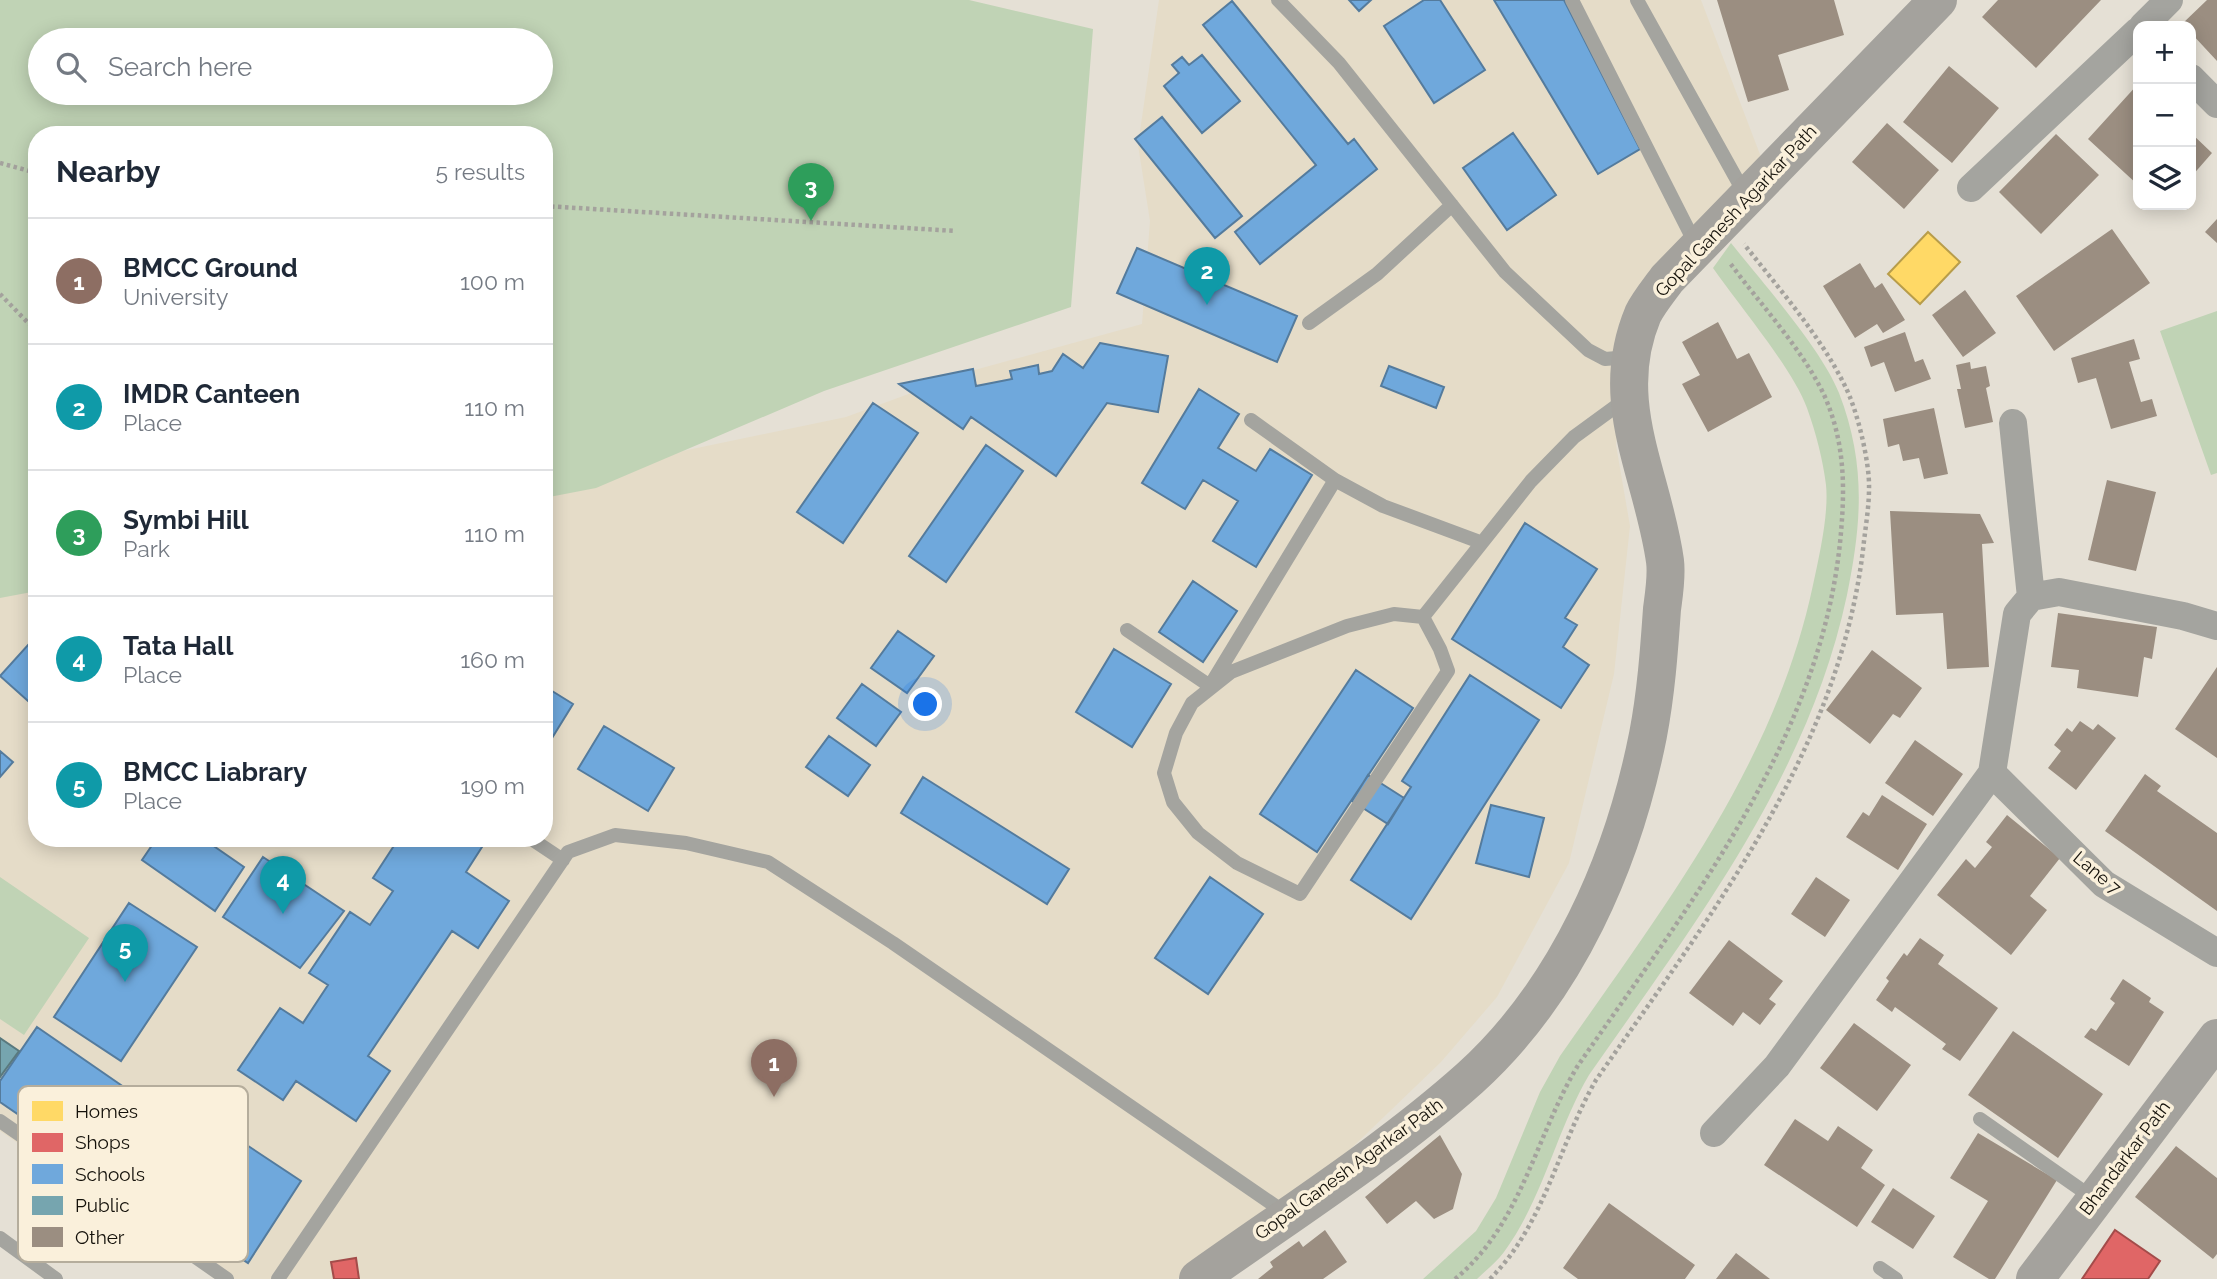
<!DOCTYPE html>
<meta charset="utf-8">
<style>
:root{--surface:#fff;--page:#f6f6f7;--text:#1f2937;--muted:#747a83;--line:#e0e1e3;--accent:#5d5951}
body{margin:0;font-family:Raleway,sans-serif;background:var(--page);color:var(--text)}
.controls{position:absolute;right:21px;top:21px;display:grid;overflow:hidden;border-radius:14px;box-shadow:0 4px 18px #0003}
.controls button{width:63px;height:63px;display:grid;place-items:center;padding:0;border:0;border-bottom:2px solid var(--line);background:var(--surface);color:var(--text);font:35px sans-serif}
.you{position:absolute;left:926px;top:705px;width:24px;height:24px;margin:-18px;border:5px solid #fff;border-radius:50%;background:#1a73e8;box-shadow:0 0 0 10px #1a73e833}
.badge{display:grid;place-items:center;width:46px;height:46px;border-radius:50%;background:var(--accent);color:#fff;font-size:23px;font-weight:700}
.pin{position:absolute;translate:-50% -58px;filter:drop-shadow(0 2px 4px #0008)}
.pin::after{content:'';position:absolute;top:37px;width:24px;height:21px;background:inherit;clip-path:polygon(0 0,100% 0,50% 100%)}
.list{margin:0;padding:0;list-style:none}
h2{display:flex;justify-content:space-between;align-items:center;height:91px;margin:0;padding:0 28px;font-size:30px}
h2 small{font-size:23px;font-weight:400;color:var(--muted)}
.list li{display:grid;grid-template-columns:46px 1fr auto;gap:21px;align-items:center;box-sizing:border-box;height:126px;padding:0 28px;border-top:2px solid var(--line)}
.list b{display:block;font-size:26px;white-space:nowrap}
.list p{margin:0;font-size:23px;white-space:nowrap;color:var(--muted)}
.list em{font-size:23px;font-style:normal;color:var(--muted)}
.icon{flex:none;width:38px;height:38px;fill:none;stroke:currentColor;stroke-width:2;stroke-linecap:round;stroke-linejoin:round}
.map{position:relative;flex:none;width:2217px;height:1279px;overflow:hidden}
.search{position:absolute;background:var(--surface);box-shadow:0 4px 18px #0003;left:28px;top:28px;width:525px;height:77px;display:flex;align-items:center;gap:18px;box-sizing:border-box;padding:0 24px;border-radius:38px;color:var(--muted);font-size:26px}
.panel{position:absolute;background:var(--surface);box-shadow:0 4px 18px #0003;left:28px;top:126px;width:525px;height:721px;border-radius:28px}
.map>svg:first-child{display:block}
</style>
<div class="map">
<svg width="2217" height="1279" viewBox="0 0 2217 1279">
<rect width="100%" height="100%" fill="#e5e0d5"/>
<path fill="#e5dcc8" d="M1159,0H1701L1761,157L1626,357L1616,445L1630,526L1614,674L1569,863L1497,997L1441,1062L1309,1189L1177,1279H218L0,1131V590L37,584V838H544V480L846,417L971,371L1142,324L1150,221L1138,145Z"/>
<path fill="#c0d3b5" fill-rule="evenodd" d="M0,0H969L1093,29L1071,307L824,391L596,488L544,498V135H37V591L0,598ZM541,40V93H40V40Z
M1731,243C1762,282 1821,348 1839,393C1866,463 1862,522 1847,595C1808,778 1694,924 1589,1075C1556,1131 1543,1199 1504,1252C1497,1262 1486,1270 1477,1279H1423L1476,1231L1496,1198L1540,1092L1560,1056C1663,908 1775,765 1813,585C1819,557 1829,514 1826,485C1823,460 1816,433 1807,408C1793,369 1738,304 1713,268Z
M2217,311V473L2211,475L2160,331Z
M0,877L89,938L24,1035L0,1019Z"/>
<path fill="#ffd966" stroke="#b89d4a" stroke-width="2" d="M1928,232L1960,262L1920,304L1888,274Z"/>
<path fill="#e06666" stroke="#a34c4a" stroke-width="2" d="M2115,1230L2160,1261L2148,1279H2082Z
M356,1258L359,1279H334L331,1262Z"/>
<path fill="#6fa8dc" stroke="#547b9d" stroke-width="2" d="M1349,0H1371L1359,11Z
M1424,0H1440L1485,70L1434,103L1384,26Z
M1494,0H1564L1640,149L1598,174Z
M1232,1L1348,144L1354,139L1377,169L1260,264L1235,232L1316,165L1203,25Z
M1202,55L1240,101L1202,133L1164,86L1179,73L1172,65L1182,57L1189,65Z
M1162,117L1242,216L1215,238L1135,139Z
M1513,133L1556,195L1507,230L1463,168Z
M1137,248L1297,316L1277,362L1117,293Z
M1100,343L1168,356L1158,412L1107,403L1056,476L971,417L963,429L899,384L973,369L976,386L1012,379L1010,371L1038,365L1039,374L1052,371L1063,354L1083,368Z
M1389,366L1444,387L1436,408L1381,386Z
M1199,389L1239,414L1218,448L1256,471L1270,449L1312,475L1256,567L1213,541L1238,501L1203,480L1185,509L1142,483Z
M873,403L918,433L843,543L797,512Z
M986,445L1023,471L946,582L909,556Z
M1525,523L1597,569L1565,618L1577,625L1563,647L1589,665L1561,708L1452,639Z
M1193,581L1237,611L1203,662L1159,632Z
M898,631L934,656L907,693L871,668Z
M37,635V709L0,676Z
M1114,649L1171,684L1132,747L1076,712Z
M1356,670L1413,708L1317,852L1260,814Z
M1470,675L1539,720L1411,919L1351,880L1411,787L1402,781Z
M862,684L901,712L876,746L837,718Z
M544,686L573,704L544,751Z
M604,726L674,768L648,811L578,769Z
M829,736L870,765L848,796L806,767Z
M0,751L13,762L0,777Z
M1368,775L1404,798L1388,824L1352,801Z
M923,777L1069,869L1047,904L901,813Z
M1491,805L1544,818L1529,877L1476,863Z
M157,838H202L244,867L215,911L142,860Z
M399,838H469L482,847L466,872L509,901L478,948L452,931L368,1056L390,1071L356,1121L296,1081L283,1100L238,1070L280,1008L303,1023L328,985L309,973L350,912L370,925L393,891L373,878Z
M263,857L344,911L300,968L223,917Z
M1210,877L1263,914L1208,994L1155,958Z
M129,903L197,947L121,1061L54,1017Z
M37,1027L173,1121L127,1189L0,1102V1081Z
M209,1120L301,1181L248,1263L156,1202Z"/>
<path fill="#76a5af" stroke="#59797e" stroke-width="2" d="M0,1038L19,1051L0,1077Z"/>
<path fill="#9b8e81" d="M1717,0H1834L1844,35L1778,55L1789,90L1748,102Z
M1998,0H2101L2036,68L1982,17Z
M2207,0H2217V61L2191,33V26L2182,24Z
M1949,66L1999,108L1952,163L1903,122Z
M2138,84V185L2088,139Z
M1887,123L1939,170L1904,209L1852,162Z
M2191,133L2212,153L2191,177Z
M2056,134L2099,175L2041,234L1999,192Z
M2217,219V243L2205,232Z
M2112,229L2150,283L2054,351L2016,296Z
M1860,263L1875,288L1882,283L1905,320L1883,333L1877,324L1855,338L1823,286Z
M1965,290L1996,333L1963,357L1932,315Z
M1718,322L1737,359L1749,353L1772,397L1708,432L1682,384L1700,375L1682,342Z
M1905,332L1915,362L1923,359L1931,379L1895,392L1884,362L1871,367L1864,347Z
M2134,339L2140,359L2129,362L2141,402L2152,399L2157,416L2111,429L2096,378L2078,383L2071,358Z
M1970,362L1971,369L1986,366L1990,386L1986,388L1993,422L1965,428L1957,389H1961L1956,365Z
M1934,408L1948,474L1924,479L1919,458L1903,461L1899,444L1888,447L1883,419Z
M2107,480L2156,492L2136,571L2088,560Z
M1890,511L1980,514L1994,543L1982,544L1989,667L1947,669L1943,613L1896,615Z
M2058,613L2157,627L2152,659L2144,657L2138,697L2077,688L2079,670L2051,667Z
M1872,650L1922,688L1900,718L1893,714L1870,744L1826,710Z
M2217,667V758L2175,729Z
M2080,721L2093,730L2098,724L2116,738L2076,790L2048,768L2061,751L2054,745L2067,728L2072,732Z
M1915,740L1963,774L1933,816L1885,783Z
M2145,774L2161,786L2157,791L2217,833V911L2105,831Z
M1882,795L1927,824L1898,870L1846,837L1863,812L1869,816Z
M2007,815L2060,858L2030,896L2047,910L2011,955L1937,895L1966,859L1975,868L1992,847L1986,842Z
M1816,877L1850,900L1825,937L1791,914Z
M1920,938L1944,955L1938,964L1998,1008L1960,1061L1942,1049L1946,1044L1895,1007L1892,1012L1876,1000L1889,981L1886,978L1904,953L1907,956Z
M1729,940L1783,981L1769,999L1776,1004L1760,1025L1743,1012L1733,1026L1689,993Z
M2123,979L2151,998L2149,1002L2164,1012L2129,1066L2084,1037L2091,1028L2096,1031L2115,1003L2110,999Z
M1854,1023L1911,1065L1877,1111L1820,1068Z
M2013,1031L2103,1094L2058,1158L1968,1095Z
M1795,1119L1828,1141L1838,1126L1873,1150L1861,1168L1885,1185L1857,1227L1764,1165Z
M1978,1133L2057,1180L1995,1279H1989L1953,1257L1988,1201L1950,1178Z
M1440,1135L1462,1174L1453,1209L1434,1219L1416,1201L1387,1224L1365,1197Z
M2176,1146L2217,1178V1254L2213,1259L2135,1197Z
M1893,1188L1935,1216L1913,1249L1871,1222Z
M1609,1203L1695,1265L1685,1279H1578L1563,1268Z
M1325,1230L1347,1262L1323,1279H1258L1273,1267L1270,1262L1299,1241L1303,1247Z
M1736,1253L1770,1279H1716Z"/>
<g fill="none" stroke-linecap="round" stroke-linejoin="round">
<path stroke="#a4a29d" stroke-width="4.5" stroke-dasharray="3.5 3.5" stroke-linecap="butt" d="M0,163L37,173
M544,206L956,231
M0,294L37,332
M1455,1279C1521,1225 1535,1138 1577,1067C1687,907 1819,743 1840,543C1845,492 1846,446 1825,397C1804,351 1760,304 1730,263
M1490,1279C1545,1224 1558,1146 1596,1080C1711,914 1842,749 1864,541C1866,524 1869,506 1869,489C1870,463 1857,409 1845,386C1820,335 1779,289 1744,244"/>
<path stroke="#a4a49f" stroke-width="14" d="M1278,0L1339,63L1505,272L1588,350L1605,359L1629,357
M1572,0L1697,247
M1637,0L1746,196
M1309,323L1377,274L1452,205
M1251,420L1335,480L1383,506L1480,542
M1394,614L1423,617L1440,649L1448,671L1300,894L1237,863L1198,833L1173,802L1164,773L1176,733L1192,703L1231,672L1347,626Z
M1423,617L1531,481L1574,437L1626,399
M1127,630L1210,686L1335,480
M530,838L563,860
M1980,1119L2093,1198
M0,1121L227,1279
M0,1238L56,1279
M1880,1268L1896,1279
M278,1279L568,852L615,835L686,843L768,862L893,943L1287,1214"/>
<path stroke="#a4a49f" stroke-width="28" d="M2143,26L2169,0
M2191,78L2217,104
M1971,188L2138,31
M2013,423L2031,597
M1992,773L2104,884L2217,953
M1714,1133L1777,1066L1992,773L2017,614L2031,597L2059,592L2183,616L2217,626"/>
<path stroke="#a4a29d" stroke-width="38" d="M1198,1279C1289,1214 1386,1153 1470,1078C1567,990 1623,861 1648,735C1656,693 1659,652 1662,609C1664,594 1667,576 1665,561C1653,474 1606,402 1643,314C1649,302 1659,290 1667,279L1938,0
M2035,1279L2217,1038"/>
</g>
<g text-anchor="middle" stroke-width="7" stroke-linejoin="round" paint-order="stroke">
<g font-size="18" fill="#14110a" stroke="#faf0db">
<text transform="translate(1736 211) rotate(-47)" y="6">Gopal Ganesh Agarkar Path</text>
<text transform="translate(2097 873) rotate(40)" y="6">Lane 7</text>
<text transform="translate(2125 1158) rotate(-53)" y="6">Bhandarkar Path</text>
<text transform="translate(1349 1169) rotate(-36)" y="6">Gopal Ganesh Agarkar Path</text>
</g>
</g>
<rect x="18" y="1086" width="230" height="176" rx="10" fill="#faf0db" stroke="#b5ad9c" stroke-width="2"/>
<rect x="32" y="1101" width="31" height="20" fill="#ffd966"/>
<rect x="32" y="1133" width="31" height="19" fill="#e06666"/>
<rect x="32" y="1164" width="31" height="20" fill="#6fa8dc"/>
<rect x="32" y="1196" width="31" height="19" fill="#76a5af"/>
<rect x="32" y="1227" width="31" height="20" fill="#9b8e81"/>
<g font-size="19" fill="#14110a">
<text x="75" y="1118">Homes</text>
<text x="75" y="1149">Shops</text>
<text x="75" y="1181">Schools</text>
<text x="75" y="1212">Public</text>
<text x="75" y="1244">Other</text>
</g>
</svg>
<div class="controls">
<button>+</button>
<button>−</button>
<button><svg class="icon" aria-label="layers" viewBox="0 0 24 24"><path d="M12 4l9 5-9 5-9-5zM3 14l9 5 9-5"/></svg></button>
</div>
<div class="you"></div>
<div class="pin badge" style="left:774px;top:1097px;background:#8d6e63">1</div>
<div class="pin badge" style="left:1207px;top:305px;background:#0f9aa8">2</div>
<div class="pin badge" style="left:811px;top:221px;background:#2e9e5b">3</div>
<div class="pin badge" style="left:283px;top:914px;background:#0f9aa8">4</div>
<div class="pin badge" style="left:125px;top:982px;background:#0f9aa8">5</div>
<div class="search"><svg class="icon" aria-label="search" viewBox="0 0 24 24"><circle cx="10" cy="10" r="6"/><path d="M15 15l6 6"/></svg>Search here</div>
<section class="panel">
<h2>Nearby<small>5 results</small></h2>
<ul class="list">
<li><span class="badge" style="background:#8d6e63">1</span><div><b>BMCC Ground</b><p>University</p></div><em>100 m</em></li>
<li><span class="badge" style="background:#0f9aa8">2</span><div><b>IMDR Canteen</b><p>Place</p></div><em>110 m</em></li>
<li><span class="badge" style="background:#2e9e5b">3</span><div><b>Symbi Hill</b><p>Park</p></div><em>110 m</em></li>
<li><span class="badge" style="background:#0f9aa8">4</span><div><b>Tata Hall</b><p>Place</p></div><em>160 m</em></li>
<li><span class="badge" style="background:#0f9aa8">5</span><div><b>BMCC Liabrary</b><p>Place</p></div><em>190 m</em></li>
</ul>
</section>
</div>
